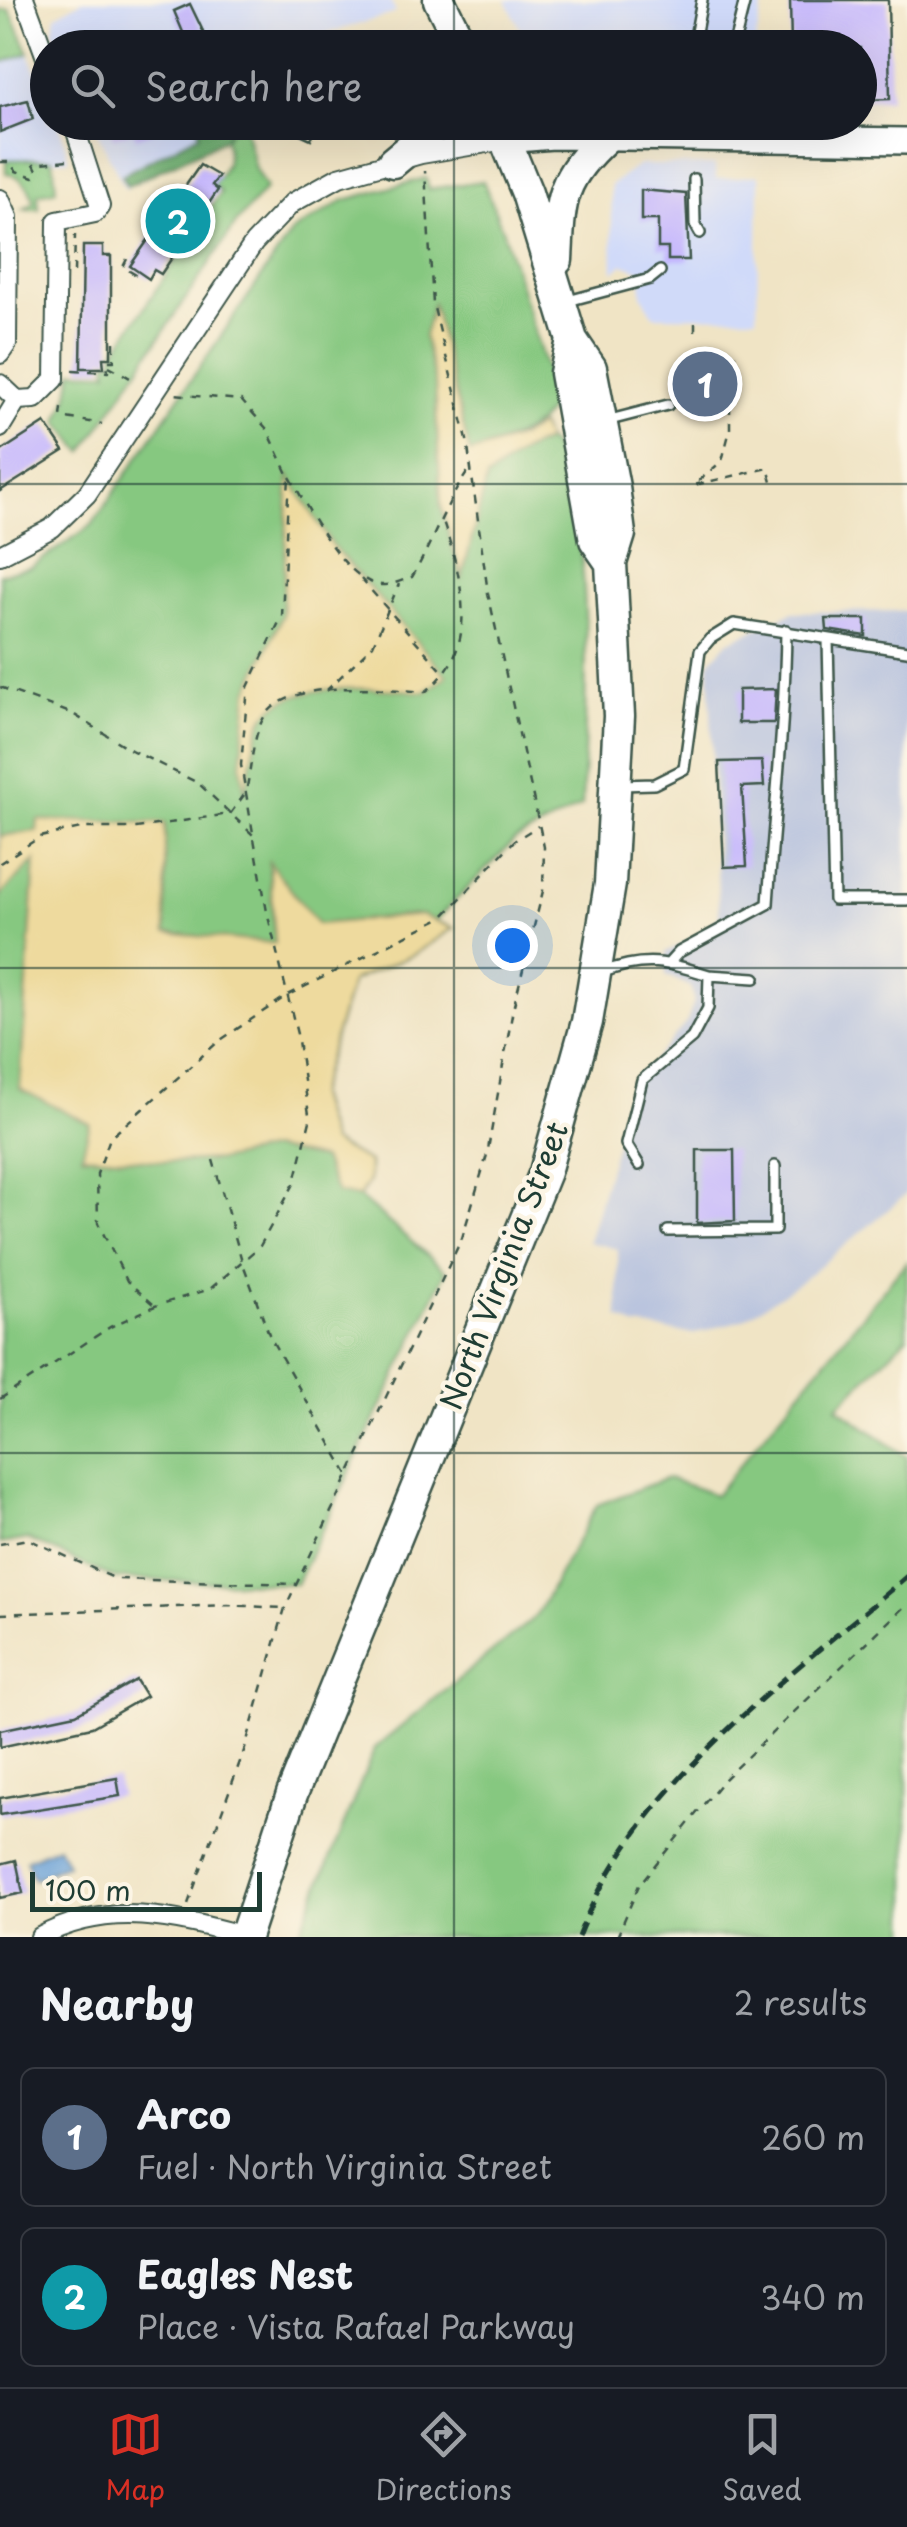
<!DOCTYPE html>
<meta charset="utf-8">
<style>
:root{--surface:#171b24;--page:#242831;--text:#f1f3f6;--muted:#9ea1a6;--line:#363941;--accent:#d93025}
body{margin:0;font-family:"Playpen Sans",sans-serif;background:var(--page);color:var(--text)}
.scale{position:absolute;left:30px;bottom:25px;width:232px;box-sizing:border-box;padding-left:10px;border:5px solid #1f3d34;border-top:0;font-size:28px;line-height:35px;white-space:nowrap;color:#1f3d34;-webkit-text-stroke:8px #fcf5e5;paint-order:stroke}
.you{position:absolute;left:512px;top:945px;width:35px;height:35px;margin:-25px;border:8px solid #fff;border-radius:50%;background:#1a73e8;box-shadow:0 0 0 15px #1a73e833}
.badge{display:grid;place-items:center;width:65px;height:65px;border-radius:50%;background:var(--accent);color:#fff;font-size:32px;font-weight:700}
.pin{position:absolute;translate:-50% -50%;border:5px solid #fff;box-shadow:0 2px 10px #0006}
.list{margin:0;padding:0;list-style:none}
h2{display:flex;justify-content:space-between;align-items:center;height:130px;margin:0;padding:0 40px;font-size:42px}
h2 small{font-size:32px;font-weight:400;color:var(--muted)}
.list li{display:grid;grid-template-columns:65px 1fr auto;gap:30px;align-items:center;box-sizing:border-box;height:140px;margin:0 20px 20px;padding:0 20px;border:2px solid var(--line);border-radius:15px}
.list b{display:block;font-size:38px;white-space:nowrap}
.list p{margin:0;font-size:32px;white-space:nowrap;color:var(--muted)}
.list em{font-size:32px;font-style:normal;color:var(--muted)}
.icon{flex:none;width:55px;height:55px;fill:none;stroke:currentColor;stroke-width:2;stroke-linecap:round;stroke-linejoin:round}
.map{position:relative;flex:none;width:907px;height:1937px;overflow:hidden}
.search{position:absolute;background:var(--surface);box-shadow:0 10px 40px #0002;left:30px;right:30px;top:30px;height:110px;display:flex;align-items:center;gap:25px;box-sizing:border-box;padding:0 35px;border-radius:55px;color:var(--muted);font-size:38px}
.sheet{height:450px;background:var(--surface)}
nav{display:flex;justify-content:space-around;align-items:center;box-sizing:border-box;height:140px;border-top:2px solid var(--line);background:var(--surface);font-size:28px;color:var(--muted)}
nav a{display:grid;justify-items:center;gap:5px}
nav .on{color:var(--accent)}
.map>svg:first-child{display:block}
</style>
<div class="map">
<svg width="907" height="1937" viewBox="0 0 907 1937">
<rect width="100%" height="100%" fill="#fcf5e5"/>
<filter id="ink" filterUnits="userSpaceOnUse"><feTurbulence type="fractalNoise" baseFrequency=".01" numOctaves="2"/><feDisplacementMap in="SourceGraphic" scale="20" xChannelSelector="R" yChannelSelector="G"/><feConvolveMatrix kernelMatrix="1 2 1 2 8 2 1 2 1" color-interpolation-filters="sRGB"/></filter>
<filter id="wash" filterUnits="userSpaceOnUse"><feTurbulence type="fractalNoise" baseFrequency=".0048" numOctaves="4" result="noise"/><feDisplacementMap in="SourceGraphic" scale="40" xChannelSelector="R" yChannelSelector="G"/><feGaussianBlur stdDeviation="2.25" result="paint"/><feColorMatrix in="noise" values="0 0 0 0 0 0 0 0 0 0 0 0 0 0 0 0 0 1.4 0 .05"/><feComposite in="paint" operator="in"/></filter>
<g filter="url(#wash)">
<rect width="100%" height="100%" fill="#f0e4c5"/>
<path fill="#d0daf9" d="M82,0H390L396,13L281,47H60L53,31L56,15Z
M506,0H764L754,48L529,47Z
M29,53L47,100L48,122L59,123L69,160H0V63Z
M93,123H217L225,139L125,189Z
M639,165H715L716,179L759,175L757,317L653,316L642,294L641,271L624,264L613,272L611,185Z"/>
<path fill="#bac4de" d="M907,611V1194L803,1280L744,1319L694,1334L634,1326L618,1317V1249L588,1242L633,1084L687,1022L694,1002L691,987L666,975V952L704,933L719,917L709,663L729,641L793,612Z"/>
<path fill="#86c880" stroke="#52825a" stroke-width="2.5" d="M0,10H10L29,53L0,63Z
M233,123H244L255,169L266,188L237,222L83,452L58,421L69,395L73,371L108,372L107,361H114V353L221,192L212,185C225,170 231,160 225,139Z
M53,159L56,190L38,194L39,209H24L34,202C31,188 21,175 6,173V160Z
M426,178L429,189L483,181L504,234L556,401C531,439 509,437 470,454L432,306L424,336L435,383L441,506L461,576L487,478L523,451L547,441C599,493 585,730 582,806L514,841L435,921L421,915L318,924L269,864L275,944L166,933L38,821L37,831L0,836V574L31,567L92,525L292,232L345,200Z
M35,859L20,1089L91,1124L82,1155L173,1162L222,1160L271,1149L322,1159L337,1193L359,1197L446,1271L296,1584L116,1579L28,1539L0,1544V896Z
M907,1261V1337L837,1407L907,1457V1937H298L375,1748L536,1616L597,1505L667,1478L715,1495Z"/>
<path fill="#6cac6e" stroke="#467451" stroke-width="2.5" d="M198,123H233L225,139L127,186L122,175L199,134Z"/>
<path fill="#eeda9e" stroke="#868c69" stroke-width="2.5" d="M433,304L470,453L520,437L540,425L547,441L523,451L487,478L462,578L441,506L435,383L424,336Z
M289,476L332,545L447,676L425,692C385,689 281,677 262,722C253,743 251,770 245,792L241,765L248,691L282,616Z
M38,820L165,823L166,933L275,943L269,862L318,924L421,915L453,928L413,955L352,981L317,1095L331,1142L369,1162V1181L359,1197L337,1193L322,1159L271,1149L222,1160L173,1162L82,1155L90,1124L20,1089L35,861L0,896V836L37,831Z"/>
<path fill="#6aa1d8" stroke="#446f86" stroke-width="2.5" d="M58,1846L67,1864L34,1879L26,1860Z"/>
<g id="blocks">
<path fill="#c1b2ff" d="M790,0H888L890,99L860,100V48H791Z
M190,4L202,29L212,48H190L185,37L174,11Z
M28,100L33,119L0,132V107Z
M107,122H173V124L136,138L133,131L113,138Z
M274,122H319L311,139Z
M200,165L219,176L212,185L218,190L161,274L154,270L149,279L130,266Z
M641,190L686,194L689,260H668V248H658V220H641Z
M83,246H103V256H111V358H103L104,368H81Z
M699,356H735L736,400L699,399Z
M45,423L64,451L0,491V452Z
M826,619H866V636L827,630Z
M776,689L774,723H738V690Z
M762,761L764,786L742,787L747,866L724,867L719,762Z
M697,1150H734L735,1221L697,1223Z
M136,1680L146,1696L92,1727L0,1747V1730L76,1714Z
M117,1778L120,1796L0,1815V1798Z
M16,1860L23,1893L0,1898V1864Z"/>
</g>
</g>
<g filter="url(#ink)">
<use href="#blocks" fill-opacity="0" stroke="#3e564a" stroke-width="2.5"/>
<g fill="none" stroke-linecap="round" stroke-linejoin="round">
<g stroke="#3e564a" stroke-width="14">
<path id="lane" d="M693,48L702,0
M733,48L745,0
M694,179L695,224L700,233
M564,302L650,279L660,271
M606,421L668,405
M828,640L834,900H907
M621,785L654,784L684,769L700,651L710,639L734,624L907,651
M669,963L679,952L768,904C774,812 785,722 786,630
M603,972C646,956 666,962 709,975L708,1008L692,1038L642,1080L626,1144L639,1165
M709,975L755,978
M668,1231L775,1230V1166"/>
</g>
<g stroke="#3e564a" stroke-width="22">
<path id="street" d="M25,0L48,63
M0,199L8,217L7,344L0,354
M0,384L17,400L35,399L55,379L57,221L95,213L100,206L73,122
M0,428L17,400
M0,555L52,528L87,494L254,243L292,203L339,177L421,154L505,140
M40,1937C108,1900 174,1917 245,1936"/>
</g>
<g stroke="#3e564a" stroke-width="30">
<path id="secondary" d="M505,140L553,136L907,141"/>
</g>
<g stroke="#3e564a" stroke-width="35">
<path id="primary" d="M439,0L463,48
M393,162L441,122
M557,260C560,200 559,180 606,137
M572,340L565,373L595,540L611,563
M245,1937L292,1794L545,1172L587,1022L610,884L619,716L611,563L620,534L614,487L591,368L572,340L527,193L498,122"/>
</g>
<path stroke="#3e564a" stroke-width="2.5" stroke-dasharray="8 8" stroke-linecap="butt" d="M0,162H9L16,171L34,177L38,172L34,164L67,160
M127,259L123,267L136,275
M74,272L75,235
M695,331V317
M109,366L132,379
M73,370L108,372L107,361H114V340
M730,405V430L722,461L694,485L768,468L772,482
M62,408L61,417L102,424
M290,477C308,507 343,581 381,585C390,586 403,580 412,577C433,542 446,501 470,469
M361,579L445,674
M0,687L73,714L131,750L198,783L253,835
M326,691L373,645L399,584
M247,787C251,767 253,737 263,719C287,677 384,689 425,692C482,649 462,579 443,521
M230,814L244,795
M0,863L40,837L81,828H136L229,814
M213,1160L242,1261L270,1337L348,1474
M153,1304L127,1281L98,1223L97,1174L110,1138L219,1041L288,995L443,917L514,841L538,826
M0,1399L110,1327L155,1306L210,1289L260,1246L295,1182L310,1121L297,1034L267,912L241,765L248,687L282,616L289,476L267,429L241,400L174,394
M0,1544L28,1539L116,1579L296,1584
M0,1614L228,1605L283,1608
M188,1904L245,1748L285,1608L462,1238L487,1155L513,1009L543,891L544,847L488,593L467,440L433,304L425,171
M617,1937L639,1885L724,1779L907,1604"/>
<use href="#lane" stroke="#fff" stroke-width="9"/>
<use href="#street" stroke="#fff" stroke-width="18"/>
<use href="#secondary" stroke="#fff" stroke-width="25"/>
<use href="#primary" stroke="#fff" stroke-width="30"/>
<path stroke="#1f3d34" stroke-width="5" stroke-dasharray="15 8" stroke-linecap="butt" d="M578,1937C639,1781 784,1682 907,1576"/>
</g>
</g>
<path fill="none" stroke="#1f3d34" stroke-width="2.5" stroke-opacity="0.55" d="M454,0V48M454,122V1937M0,484H907M0,968H907M0,1453H907"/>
<g text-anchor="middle" stroke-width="9" stroke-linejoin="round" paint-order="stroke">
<g font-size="30" fill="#1f3d34" stroke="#fcf5e5">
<text transform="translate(505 1266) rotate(-69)" y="10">North Virginia Street</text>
</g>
</g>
</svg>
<div class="scale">100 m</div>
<div class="you"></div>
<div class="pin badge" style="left:705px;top:384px;background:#5c6f8a">1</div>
<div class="pin badge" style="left:178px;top:221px;background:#0f9aa8">2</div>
<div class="search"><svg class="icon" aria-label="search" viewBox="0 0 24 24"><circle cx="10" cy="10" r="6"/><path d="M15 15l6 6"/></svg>Search here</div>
</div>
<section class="sheet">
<h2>Nearby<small>2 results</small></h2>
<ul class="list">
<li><span class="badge" style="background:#5c6f8a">1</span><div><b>Arco</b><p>Fuel · North Virginia Street</p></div><em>260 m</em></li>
<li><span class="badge" style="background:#0f9aa8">2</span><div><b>Eagles Nest</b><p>Place · Vista Rafael Parkway</p></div><em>340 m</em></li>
</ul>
</section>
<nav>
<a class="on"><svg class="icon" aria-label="map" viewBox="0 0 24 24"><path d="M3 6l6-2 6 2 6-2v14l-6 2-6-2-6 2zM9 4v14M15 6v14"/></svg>Map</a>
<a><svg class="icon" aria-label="directions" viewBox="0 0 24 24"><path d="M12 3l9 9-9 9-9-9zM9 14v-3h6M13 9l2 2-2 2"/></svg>Directions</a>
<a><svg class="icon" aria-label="saved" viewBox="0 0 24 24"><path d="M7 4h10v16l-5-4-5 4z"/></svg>Saved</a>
</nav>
